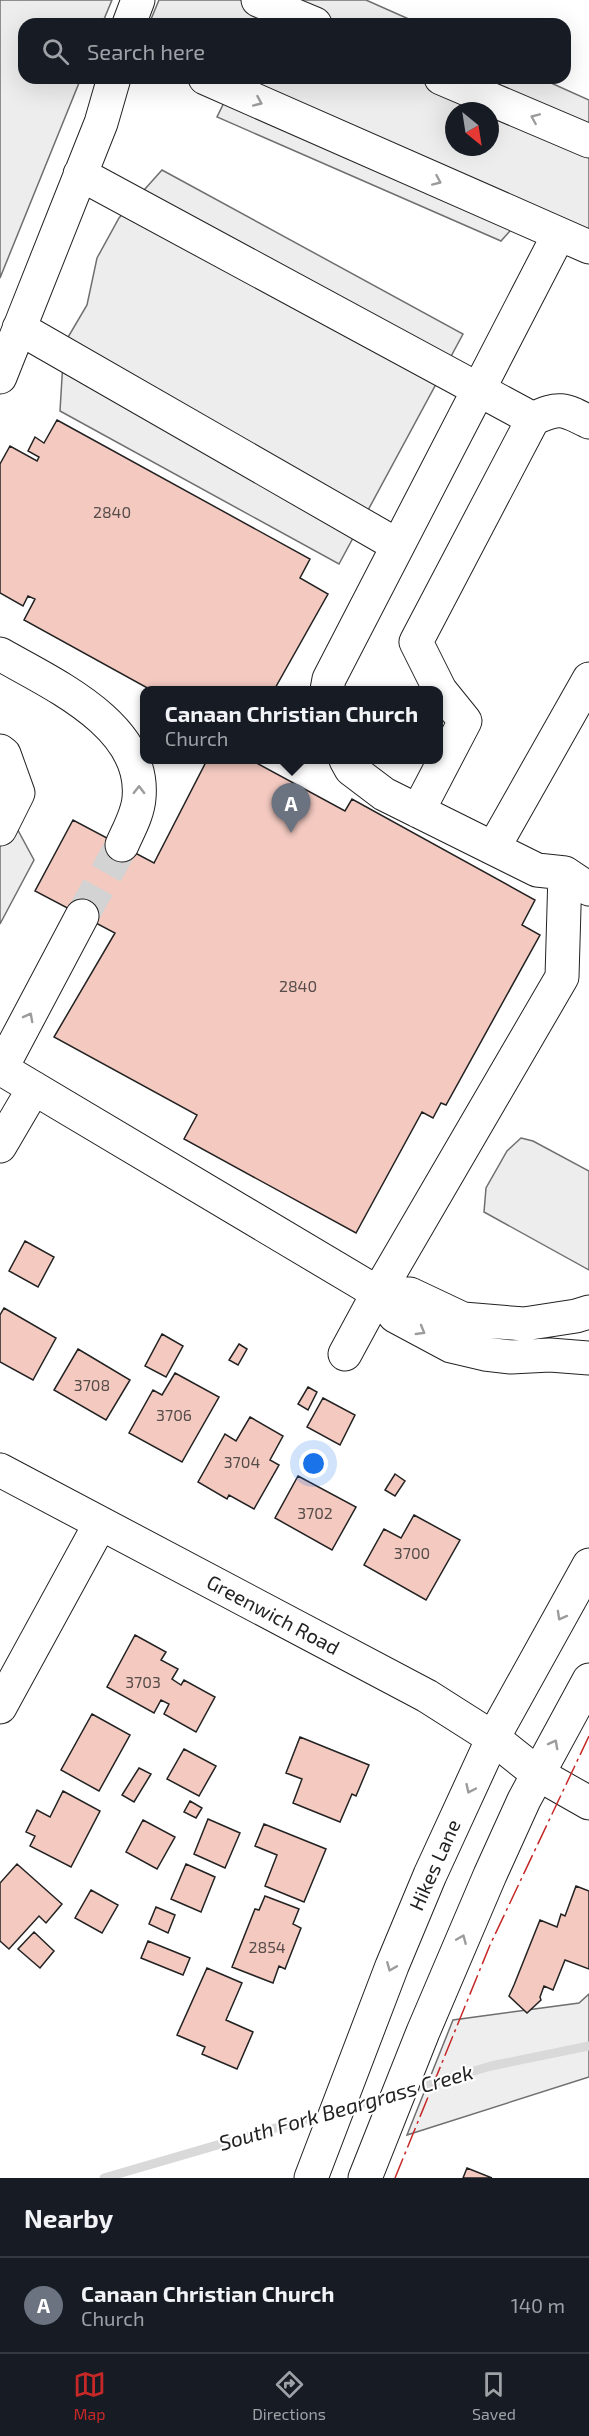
<!DOCTYPE html>
<style>
:root{--surface:#171b24;--page:#242831;--text:#f1f3f6;--muted:#9ea1a6;--line:#363941;--accent:#c62828}
body{margin:0;font-family:"Exo 2",sans-serif;background:var(--page);color:var(--text)}
.compass{position:absolute;left:445px;top:102px;width:54px;height:54px;border-radius:50%;background:var(--surface);box-shadow:0 6px 24px #0002;rotate:150deg}
.you{position:absolute;left:314px;top:1464px;width:21px;height:21px;margin:-15px;border:4px solid #fff;border-radius:50%;background:#1a73e8;box-shadow:0 0 0 9px #1a73e833}
.badge{display:grid;place-items:center;width:39px;height:39px;border-radius:50%;background:var(--accent);color:#fff;font-size:20px;font-weight:700}
.pin{position:absolute;translate:-50% -50px;filter:drop-shadow(0 2px 3px #0008)}
.pin::after{content:'';position:absolute;top:32px;width:21px;height:18px;background:inherit;clip-path:polygon(0 0,100% 0,50% 100%)}
.popup{position:absolute;left:140px;top:686px;width:303px;height:78px;box-sizing:border-box;display:grid;place-content:center;border-radius:12px;background:var(--surface);filter:drop-shadow(0 2px 4px #0005);font-size:20px;white-space:nowrap;color:var(--muted)}
.popup b{font-size:22px;color:var(--text)}
.popup::after{content:'';position:absolute;left:50%;top:100%;margin-left:-12px;border:12px solid transparent;border-top-color:var(--surface)}
.list{margin:0;padding:0;list-style:none}
h2{display:flex;justify-content:space-between;align-items:center;height:78px;margin:0;padding:0 24px;font-size:26px}
h2 small{font-size:20px;font-weight:400;color:var(--muted)}
.list li{display:grid;grid-template-columns:39px 1fr auto;gap:18px;align-items:center;box-sizing:border-box;height:96px;padding:0 24px;border-top:2px solid var(--line)}
.list b{display:block;font-size:22px;white-space:nowrap}
.list p{margin:0;font-size:20px;white-space:nowrap;color:var(--muted)}
.list em{font-size:20px;font-style:normal;color:var(--muted)}
.icon{flex:none;width:33px;height:33px;fill:none;stroke:currentColor;stroke-width:2;stroke-linecap:round;stroke-linejoin:round}
.map{position:relative;flex:none;width:589px;height:2178px;overflow:hidden}
.search{position:absolute;background:var(--surface);box-shadow:0 6px 24px #0002;left:18px;right:18px;top:18px;height:66px;display:flex;align-items:center;gap:15px;box-sizing:border-box;padding:0 21px;border-radius:18px;color:var(--muted);font-size:22px}
.sheet{height:174px;background:var(--surface)}
nav{display:flex;justify-content:space-around;align-items:center;box-sizing:border-box;height:84px;border-top:2px solid var(--line);background:var(--surface);font-size:16px;color:var(--muted)}
nav a{display:grid;justify-items:center;gap:3px}
nav .on{color:var(--accent)}
.map>svg:first-child{display:block}
</style>
<div class="map">
<svg width="589" height="2178" viewBox="0 0 589 2178">
<rect width="100%" height="100%" fill="#fff"/>
<path fill="#eee" stroke="#6f6f6f" stroke-width="1.5" d="M589,1994V2077L407,2135L453,2020L579,2003Z"/>
<path fill="#ededed" stroke="#6f6f6f" stroke-width="1.5" fill-rule="evenodd" d="M0,0H112L102,24H24V78H81L0,278Z
M159,0H366L420,24H149Z
M236,78H540L589,100V231L532,206L501,241L217,117ZM454,111H490V147H454Z
M162,170L463,334L339,564L60,411L64,344L87,305L97,258L119,218Z
M0,797L34,860L0,924Z
M521,1138L533,1141L589,1171V1270L484,1212L486,1188L507,1151Z"/>
<g fill="none" stroke-linecap="round" stroke-linejoin="round">
<path stroke="#d9d9d9" stroke-width="9" d="M409,2090L491,2066L589,2046
M346,2108L390,2095
M104,2178L327,2113"/>
</g>
<path fill="#f3c9c0" stroke="#222" stroke-width="1.5" d="M57,420L310,559L300,578L328,594L274,690H151L24,620L35,599L28,596L23,606L0,593V464L10,446L37,461L39,457L28,451L35,437L44,443Z
M207,760H251L345,811L352,799L535,900L522,925L540,935L446,1105L441,1103L433,1118L422,1112L356,1233L184,1139L197,1115L54,1037L115,933L35,891L73,820L154,863Z
M25,1241L54,1257L38,1287L9,1271Z
M4,1308L56,1338L33,1380L0,1362V1315Z
M162,1334L183,1346L166,1377L145,1366Z
M239,1344L247,1349L238,1365L229,1360Z
M78,1349L130,1380L106,1420L54,1390Z
M175,1373L219,1397L182,1462L129,1433L153,1390L162,1395Z
M308,1387L317,1392L308,1410L298,1404Z
M323,1398L355,1415L340,1445L307,1427Z
M250,1417L283,1436L270,1460L279,1465L254,1509L229,1495L227,1499L198,1482L225,1434L236,1441Z
M395,1474L405,1481L395,1496L385,1490Z
M298,1476L356,1507L332,1550L275,1518Z
M414,1515L460,1540L426,1600L364,1565L384,1529L401,1538Z
M135,1635L166,1652L161,1660L178,1669L172,1679L181,1685L184,1680L215,1697L196,1732L164,1714L169,1704L161,1700L154,1713L107,1687Z
M92,1714L130,1735L99,1791L61,1770Z
M300,1737L369,1765L356,1796L352,1794L340,1822L293,1803L302,1779L286,1773Z
M184,1749L216,1766L199,1796L167,1779Z
M139,1768L151,1774L134,1802L122,1795Z
M63,1791L100,1811L71,1867L30,1846L35,1836L26,1832L37,1810L50,1817Z
M190,1801L202,1808L196,1818L184,1812Z
M208,1819L240,1833L225,1868L194,1854Z
M143,1820L175,1837L157,1869L126,1852Z
M264,1824L326,1849L304,1902L265,1886L277,1855L255,1846Z
M17,1864L62,1904L46,1923L39,1916L9,1949L0,1941V1883Z
M186,1864L215,1877L201,1912L171,1899Z
M576,1886L589,1891V1969L565,1960L553,1990L544,1986L540,1997L541,2000L527,2013L509,1996L514,1985L540,1920L557,1927L561,1914L565,1916Z
M91,1890L118,1905L102,1933L75,1918Z
M265,1896L299,1909L293,1924L301,1928L285,1969L279,1966L273,1983L232,1967L255,1909L259,1910Z
M156,1907L175,1915L168,1933L149,1924Z
M34,1932L54,1951L40,1968L18,1949Z
M148,1941L190,1958L183,1975L141,1958Z
M207,1968L242,1983L226,2020L253,2032L237,2069L202,2054L205,2047L177,2035Z
M467,2168L492,2178H463Z"/>
<g fill="none" stroke-linecap="round" stroke-linejoin="round">
<path stroke="#d3d3d3" stroke-width="33" stroke-dasharray="33 16" stroke-linecap="butt" d="M82,916L122,845"/>
<g stroke="#222" stroke-width="35">
<path id="minor" d="M258,0L315,24
M129,24L138,0
M205,78L589,247
M441,78L589,141
M80,174L533,419L416,642L440,690L465,721L418,811
M19,328L397,545
M0,377L101,123L114,78
M533,419C559,406 564,409 589,422
M0,654C52,684 146,725 139,798C138,814 128,831 122,845
M327,690L329,679C405,530 483,383 559,234
M0,751L4,754L18,793L0,829
M346,760L351,769L384,794L537,870L565,873L589,889
M494,847L589,679
M0,1068L378,1293L410,1294L463,1319L524,1324L576,1316L589,1312
M1,1069L82,916
M0,1146L34,1088
M378,1293L395,1316L451,1346L485,1354L511,1357L550,1355L589,1358
M345,1354L378,1293L562,977L565,873
M0,1470L427,1696L493,1738L538,1774L589,1803
M0,1707L100,1524"/>
</g>
<g stroke="#222" stroke-width="35">
<path id="major" d="M311,2178L392,1966L430,1875L493,1738L589,1565
M365,2178L423,2032L490,1875L524,1800L589,1680"/>
</g>
<use href="#minor" stroke="#fff" stroke-width="33"/>
<use href="#major" stroke="#fff" stroke-width="33"/>
<path stroke="#c62828" stroke-width="1.5" stroke-dasharray="21 4.5 3 4.5" stroke-linecap="butt" d="M395,2178L490,1945L589,1736"/>
</g>
<defs><path id="oneway-chevron" d="M-2-3.5L2.5 0L-2 3.5" fill="none" stroke-width="1.6" stroke-linecap="round" stroke-linejoin="round" transform="scale(1.5)"/></defs>
<g stroke="#9c9c9c">
<use href="#oneway-chevron" transform="translate(258 102) rotate(24)"/>
<use href="#oneway-chevron" transform="translate(535 118) rotate(-157)"/>
<use href="#oneway-chevron" transform="translate(437 181) rotate(24)"/>
<use href="#oneway-chevron" transform="translate(139 790) rotate(-89)"/>
<use href="#oneway-chevron" transform="translate(29 1017) rotate(-62)"/>
<use href="#oneway-chevron" transform="translate(421 1331) rotate(30)"/>
<use href="#oneway-chevron" transform="translate(561 1616) rotate(119)"/>
<use href="#oneway-chevron" transform="translate(554 1744) rotate(-62)"/>
<use href="#oneway-chevron" transform="translate(470 1789) rotate(115)"/>
<use href="#oneway-chevron" transform="translate(462 1939) rotate(-67)"/>
<use href="#oneway-chevron" transform="translate(391 1967) rotate(112)"/>
</g>
<g text-anchor="middle" stroke-width="4.5" stroke-linejoin="round" paint-order="stroke">
<g font-size="16" fill="#564c4a">
<text x="112" y="518">2840</text>
<text x="298" y="992">2840</text>
<text x="92" y="1391">3708</text>
<text x="174" y="1421">3706</text>
<text x="242" y="1468">3704</text>
<text x="315" y="1519">3702</text>
<text x="412" y="1559">3700</text>
<text x="143" y="1688">3703</text>
<text x="267" y="1953">2854</text>
</g>
<g font-size="20" fill="#222" stroke="#fff">
<text transform="translate(273 1615) rotate(28)" y="7">Greenwich Road</text>
<text transform="translate(435 1865) rotate(-66)" y="7">Hikes Lane</text>
</g>
<g font-size="21" font-style="italic" fill="#222" stroke="#fff">
<text transform="translate(346 2108) rotate(-16)" y="7">South Fork Beargrass Creek</text>
</g>
</g>
</svg>
<svg class="compass" viewBox="-18 -18 36 36"><path d="M0-13l5 13h-10z" fill="#e53935"/><path d="M0 13l5-13h-10z" fill="#9ea1a6"/></svg>
<div class="you"></div>
<div class="pin badge" style="left:291px;top:833px;background:#6b7280">A</div>
<div class="popup"><b>Canaan Christian Church</b>Church</div>
<div class="search"><svg class="icon" aria-label="search" viewBox="0 0 24 24"><circle cx="10" cy="10" r="6"/><path d="M15 15l6 6"/></svg>Search here</div>
</div>
<section class="sheet">
<h2>Nearby<small></small></h2>
<ul class="list">
<li><span class="badge" style="background:#6b7280">A</span><div><b>Canaan Christian Church</b><p>Church</p></div><em>140 m</em></li>
</ul>
</section>
<nav>
<a class="on"><svg class="icon" aria-label="map" viewBox="0 0 24 24"><path d="M3 6l6-2 6 2 6-2v14l-6 2-6-2-6 2zM9 4v14M15 6v14"/></svg>Map</a>
<a><svg class="icon" aria-label="directions" viewBox="0 0 24 24"><path d="M12 3l9 9-9 9-9-9zM9 14v-3h6M13 9l2 2-2 2"/></svg>Directions</a>
<a><svg class="icon" aria-label="saved" viewBox="0 0 24 24"><path d="M7 4h10v16l-5-4-5 4z"/></svg>Saved</a>
</nav>
